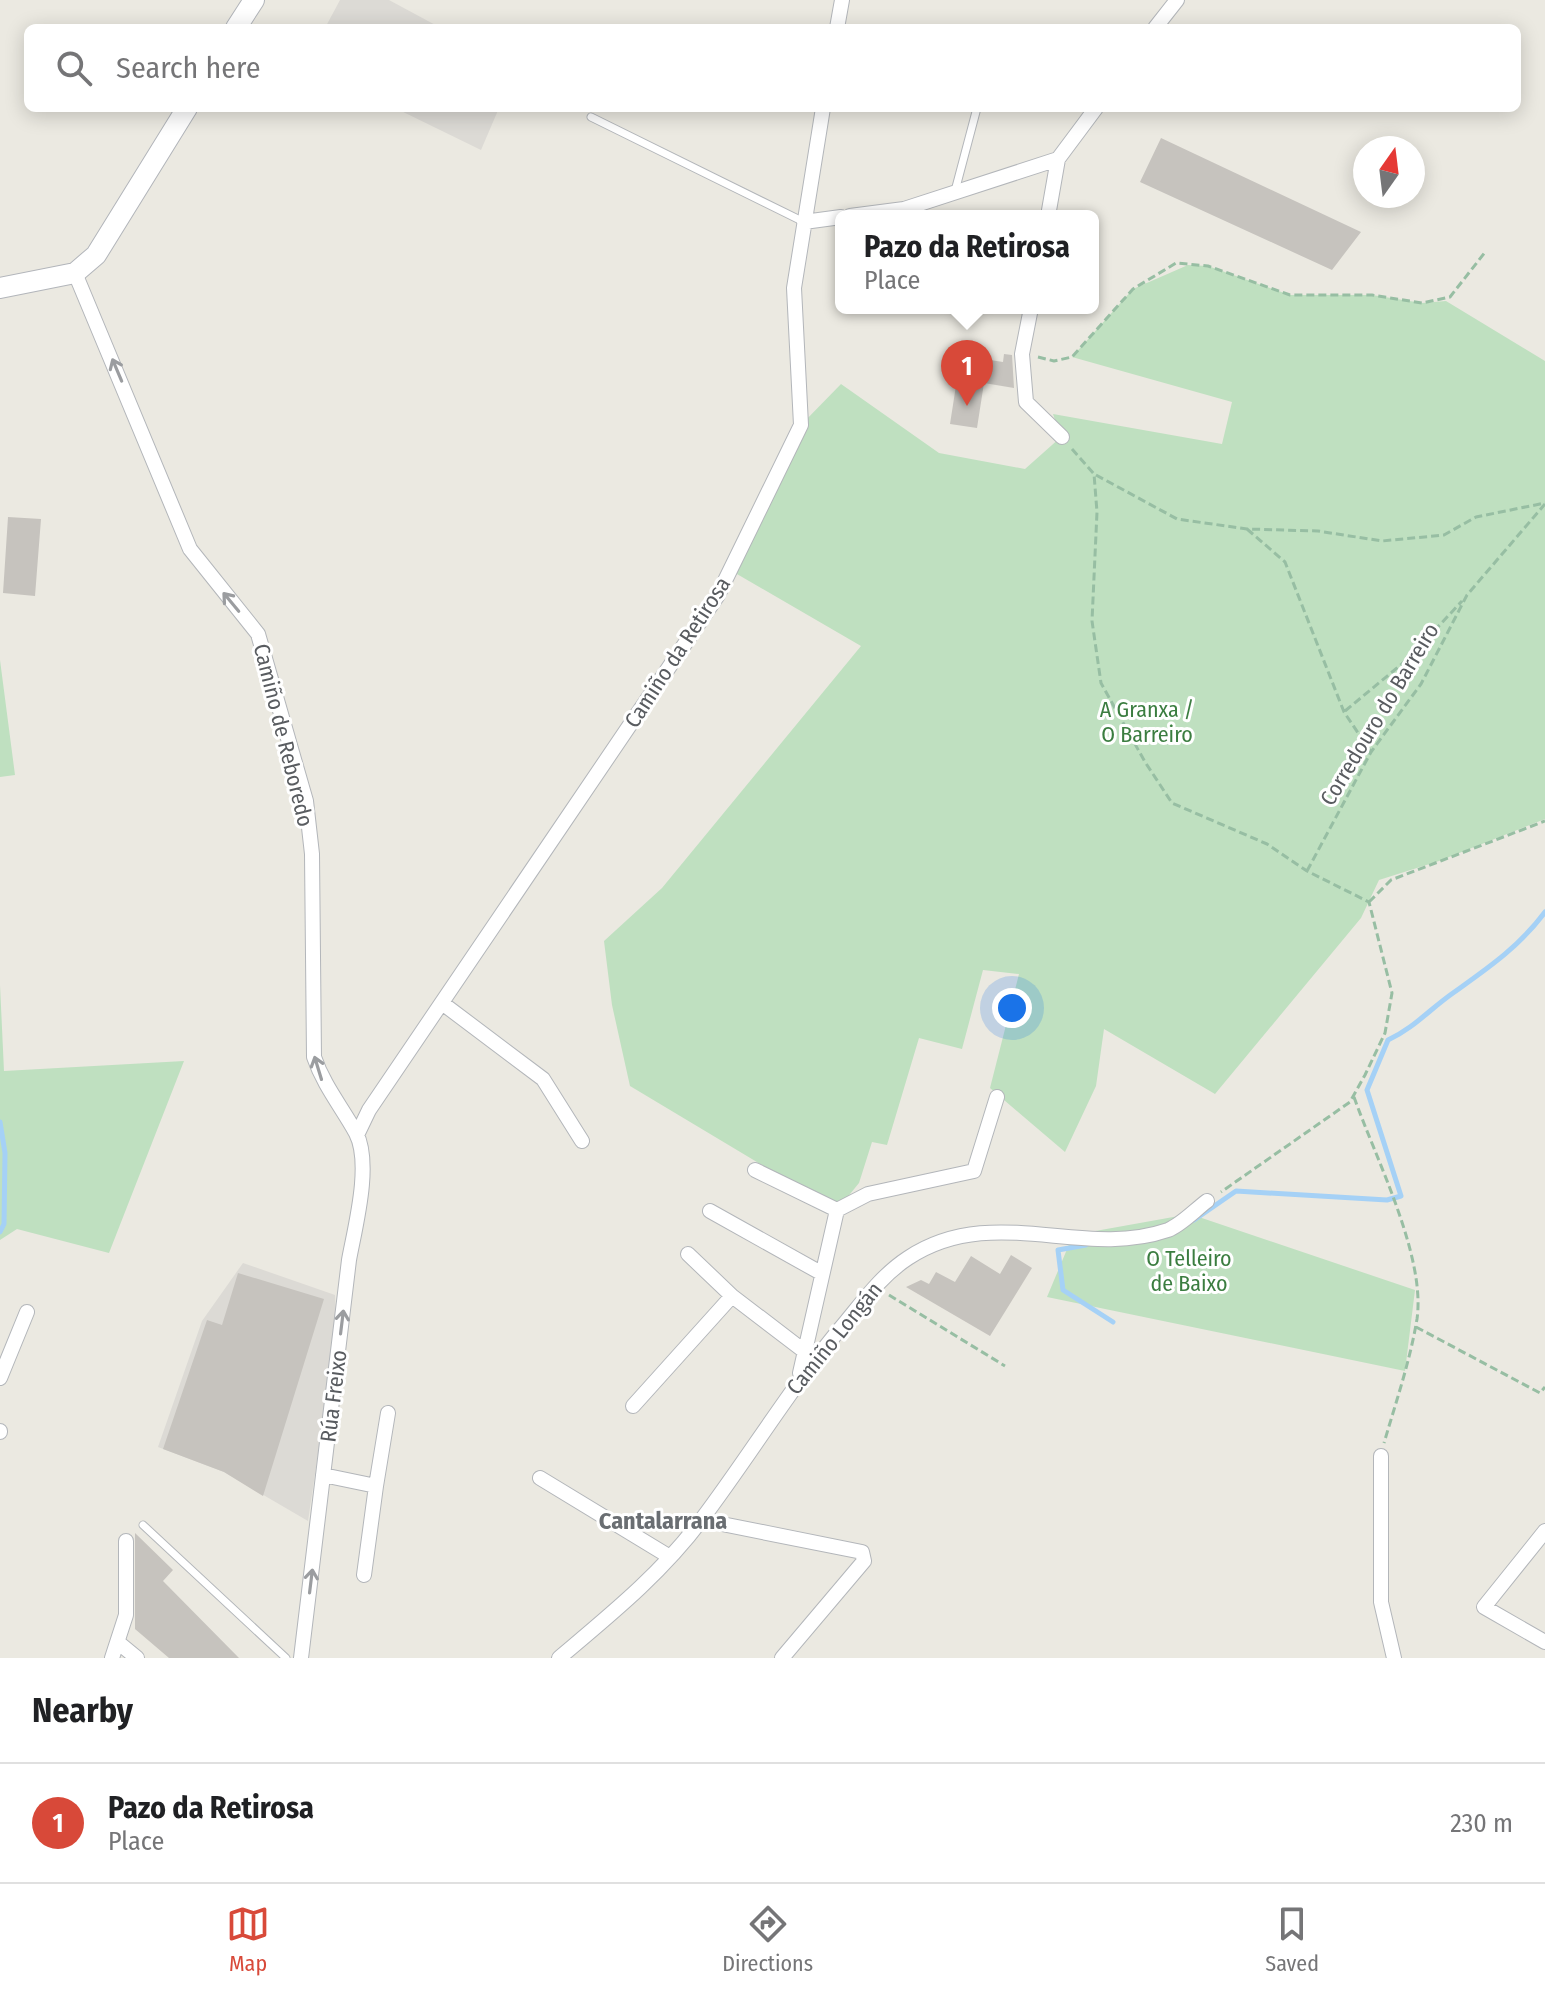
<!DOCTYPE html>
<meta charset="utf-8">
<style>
:root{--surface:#fff;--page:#f6f6f6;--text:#202124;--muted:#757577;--line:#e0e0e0;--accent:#d84939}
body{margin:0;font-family:"Fira Sans Condensed",sans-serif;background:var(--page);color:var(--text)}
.compass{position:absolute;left:1353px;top:136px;width:72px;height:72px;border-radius:50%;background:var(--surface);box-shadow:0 4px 20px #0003;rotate:14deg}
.you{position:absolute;left:1012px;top:1008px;width:28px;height:28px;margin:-20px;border:6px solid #fff;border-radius:50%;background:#1a73e8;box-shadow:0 0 0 12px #1a73e833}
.badge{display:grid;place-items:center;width:52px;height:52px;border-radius:50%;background:var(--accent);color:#fff;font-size:26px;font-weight:700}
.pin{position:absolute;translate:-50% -66px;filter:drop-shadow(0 2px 4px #0008)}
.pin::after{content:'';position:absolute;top:42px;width:28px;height:24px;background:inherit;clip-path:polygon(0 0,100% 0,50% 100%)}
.popup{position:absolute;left:835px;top:210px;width:264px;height:104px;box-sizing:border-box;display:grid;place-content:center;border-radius:12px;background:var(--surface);filter:drop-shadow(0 2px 6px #0005);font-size:26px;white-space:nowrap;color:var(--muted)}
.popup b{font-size:30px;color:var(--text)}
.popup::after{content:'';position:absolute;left:50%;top:100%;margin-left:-16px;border:16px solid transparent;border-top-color:var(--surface)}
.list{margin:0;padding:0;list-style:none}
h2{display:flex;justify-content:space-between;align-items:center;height:104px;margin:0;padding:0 32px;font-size:34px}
h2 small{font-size:26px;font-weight:400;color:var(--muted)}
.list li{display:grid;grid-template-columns:52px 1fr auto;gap:24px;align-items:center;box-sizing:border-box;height:120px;padding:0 32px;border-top:2px solid var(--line)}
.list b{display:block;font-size:30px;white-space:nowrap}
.list p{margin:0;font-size:26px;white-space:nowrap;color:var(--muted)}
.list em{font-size:26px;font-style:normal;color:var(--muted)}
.icon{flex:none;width:44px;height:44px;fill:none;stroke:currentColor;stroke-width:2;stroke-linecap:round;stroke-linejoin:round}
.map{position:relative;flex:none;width:1545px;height:1658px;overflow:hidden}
.search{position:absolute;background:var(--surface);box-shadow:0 4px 20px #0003;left:24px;right:24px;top:24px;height:88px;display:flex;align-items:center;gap:20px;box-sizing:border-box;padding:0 28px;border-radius:12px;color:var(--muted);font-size:30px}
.sheet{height:224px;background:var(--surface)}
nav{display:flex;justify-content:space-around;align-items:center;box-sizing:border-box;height:112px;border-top:2px solid var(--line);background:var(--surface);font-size:22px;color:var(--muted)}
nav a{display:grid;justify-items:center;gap:4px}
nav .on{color:var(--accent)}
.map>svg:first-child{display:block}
</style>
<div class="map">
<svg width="1545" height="1658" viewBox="0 0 1545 1658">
<rect width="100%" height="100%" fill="#ebe9e1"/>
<path fill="#dcdad5" d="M340,0H389L441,28H325Z
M395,108H499L481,150Z
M243,1263L335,1295L336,1332L308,1521L224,1472L158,1447L202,1321Z"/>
<path fill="#bfe0c0" d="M1188,265L1208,266L1290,295H1372L1422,303L1446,301L1545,361V819L1439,861L1379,880L1361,918L1215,1094L1104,1029L1096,1086L1065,1152L990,1088L1019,974L983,970L962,1049L919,1038L887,1145L872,1142L859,1183L837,1210L630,1086L612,1005L604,941L662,888L861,646L730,570L801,425L841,384L939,453L1025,469L1061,437L1053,414L1222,444L1232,402L1072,357L1133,289Z
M0,660L15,775L0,777Z
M0,985L4,1071L184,1061L109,1253L17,1229L0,1240Z
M1190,1214L1415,1290L1405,1371L1047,1297L1073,1235Z"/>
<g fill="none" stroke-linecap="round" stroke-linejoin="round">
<path stroke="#a5d1f6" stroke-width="5" d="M0,1122L5,1153L4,1224L0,1232
M1194,1220L1236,1191L1387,1200L1401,1196L1367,1090L1388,1040C1414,1028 1430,1009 1453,993C1488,968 1519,947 1545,912
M1086,1245L1058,1250L1063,1290L1113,1322"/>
</g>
<path fill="#c6c3be" d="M1161,138L1361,232L1332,270L1140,182Z
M1004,354L1012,355L1014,388L984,383L977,428L950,424L960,360L989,364L990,360L1003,362Z
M8,517L41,519L35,596L3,593Z
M1011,1255L1032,1268L990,1336L906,1287L921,1280L929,1284L936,1272L955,1282L971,1256L1000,1274Z
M238,1273L324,1299L263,1496L224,1472L163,1449L207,1320L222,1325Z
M135,1533L173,1570L163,1581L239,1658H169L135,1629Z"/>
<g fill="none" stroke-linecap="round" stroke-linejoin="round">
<g stroke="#b3b6ba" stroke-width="9">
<path id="lane" d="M591,117L804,222
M955,191L977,108
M143,1525L286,1658"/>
</g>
<g stroke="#b3b6ba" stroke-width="16">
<path id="street" d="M837,28L842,0
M1155,28L1177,0
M850,216L904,209L1058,159L1096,108
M1048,216L1058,159
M804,222L841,217
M75,273L190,549L258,634L306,801L312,854L314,1057C324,1086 341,1106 356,1133C372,1164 355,1227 349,1260L301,1658
M1031,308L1022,354L1026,402L1062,437
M442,1003L543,1079L582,1141
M357,1135L369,1110L718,595L801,425L794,288L823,108
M755,1170L837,1210
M710,1211L821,1273
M688,1254L732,1296
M800,1373L837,1210L868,1194L974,1171L997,1097
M0,1378L27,1312
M633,1406L732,1296L804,1351
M0,1431V1432
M1381,1456V1602L1394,1658
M323,1475L376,1486L364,1575
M540,1478L670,1557
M376,1486L388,1413
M702,1520L862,1552L864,1561L782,1658
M1545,1531L1484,1607L1545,1642
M120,1644L137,1658
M112,1658L126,1615V1541
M559,1658C610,1615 662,1573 702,1519C751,1454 792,1385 845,1323C864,1300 882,1275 908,1258C993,1202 1081,1260 1168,1230C1181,1225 1195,1210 1207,1201"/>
</g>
<g stroke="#b2b5ba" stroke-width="22">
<path id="secondary" d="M236,28L254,0
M0,288L75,273L96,255L187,108"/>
</g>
<path stroke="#97bea3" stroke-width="3" stroke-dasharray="8 4" stroke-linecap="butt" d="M1038,357L1054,361L1072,357L1133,289L1176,263L1208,266L1290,295H1372L1422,303L1450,297L1486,251
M1072,449L1094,474L1097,512L1092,621L1101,683L1145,762L1172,803L1267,844L1307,871L1369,902L1392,993L1385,1033L1365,1075L1350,1102L1221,1192
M1096,475L1177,519L1247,529L1318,531L1382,541L1444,535L1476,517L1545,503
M1247,529L1285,562L1344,712L1371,752
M1345,711L1409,658L1462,601
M1307,871L1371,752L1421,684L1467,595L1545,504
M1369,902L1391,880L1545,821
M1354,1097C1375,1157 1426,1256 1417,1319C1410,1361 1396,1402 1384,1443
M889,1295L1005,1366
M1416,1327L1540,1393L1545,1387"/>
<use href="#lane" stroke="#fff" stroke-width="7"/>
<use href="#street" stroke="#fff" stroke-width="14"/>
<use href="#secondary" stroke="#fff" stroke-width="20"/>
</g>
<defs><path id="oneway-shaft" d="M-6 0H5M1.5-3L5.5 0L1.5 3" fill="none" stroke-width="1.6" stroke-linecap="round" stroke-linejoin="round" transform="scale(2)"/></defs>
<g stroke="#9b9da0">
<use href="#oneway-shaft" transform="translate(117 370) rotate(-113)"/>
<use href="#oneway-shaft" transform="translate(231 602) rotate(-130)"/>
<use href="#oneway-shaft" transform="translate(318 1068) rotate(-107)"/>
<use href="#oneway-shaft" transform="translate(342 1322) rotate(-83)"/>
<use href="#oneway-shaft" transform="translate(311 1581) rotate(-83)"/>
</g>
<g text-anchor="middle" stroke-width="6" stroke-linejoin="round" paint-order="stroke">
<g font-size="22" fill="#595c60" stroke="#fff">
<text transform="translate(677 652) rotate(-57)" y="8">Camiño da Retirosa</text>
<text transform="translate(1379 714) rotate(-59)" y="8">Corredouro do Barreiro</text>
<text transform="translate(284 735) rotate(76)" y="8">Camiño de Reboredo</text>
<text transform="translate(834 1338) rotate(-51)" y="8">Camiño Longán</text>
<text transform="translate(333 1396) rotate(-83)" y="8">Rúa Freixo</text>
</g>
<g font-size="22" fill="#3b7d40" stroke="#fff">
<text x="1147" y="717">A Granxa /<tspan x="1147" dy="25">O Barreiro</tspan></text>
<text x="1189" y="1266">O Telleiro<tspan x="1189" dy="25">de Baixo</tspan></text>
</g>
<g font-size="24" font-weight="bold" fill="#6a6e72" stroke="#fff">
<text x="663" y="1529">Cantalarrana</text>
</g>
</g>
</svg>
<svg class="compass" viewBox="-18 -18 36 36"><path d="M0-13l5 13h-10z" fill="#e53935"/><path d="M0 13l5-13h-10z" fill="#757577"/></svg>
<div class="you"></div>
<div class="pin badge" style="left:967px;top:406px">1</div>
<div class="popup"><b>Pazo da Retirosa</b>Place</div>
<div class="search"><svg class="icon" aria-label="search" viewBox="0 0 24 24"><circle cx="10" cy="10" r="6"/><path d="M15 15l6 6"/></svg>Search here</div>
</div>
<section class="sheet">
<h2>Nearby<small></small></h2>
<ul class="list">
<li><span class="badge">1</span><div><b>Pazo da Retirosa</b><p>Place</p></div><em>230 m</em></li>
</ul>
</section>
<nav>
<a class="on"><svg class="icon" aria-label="map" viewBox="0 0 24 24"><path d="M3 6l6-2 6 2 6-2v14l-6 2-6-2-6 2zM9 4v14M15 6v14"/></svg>Map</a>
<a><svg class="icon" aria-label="directions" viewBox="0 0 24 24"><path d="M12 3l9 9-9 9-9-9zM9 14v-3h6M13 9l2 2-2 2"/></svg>Directions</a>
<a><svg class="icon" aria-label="saved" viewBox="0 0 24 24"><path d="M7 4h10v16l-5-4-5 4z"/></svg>Saved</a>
</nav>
